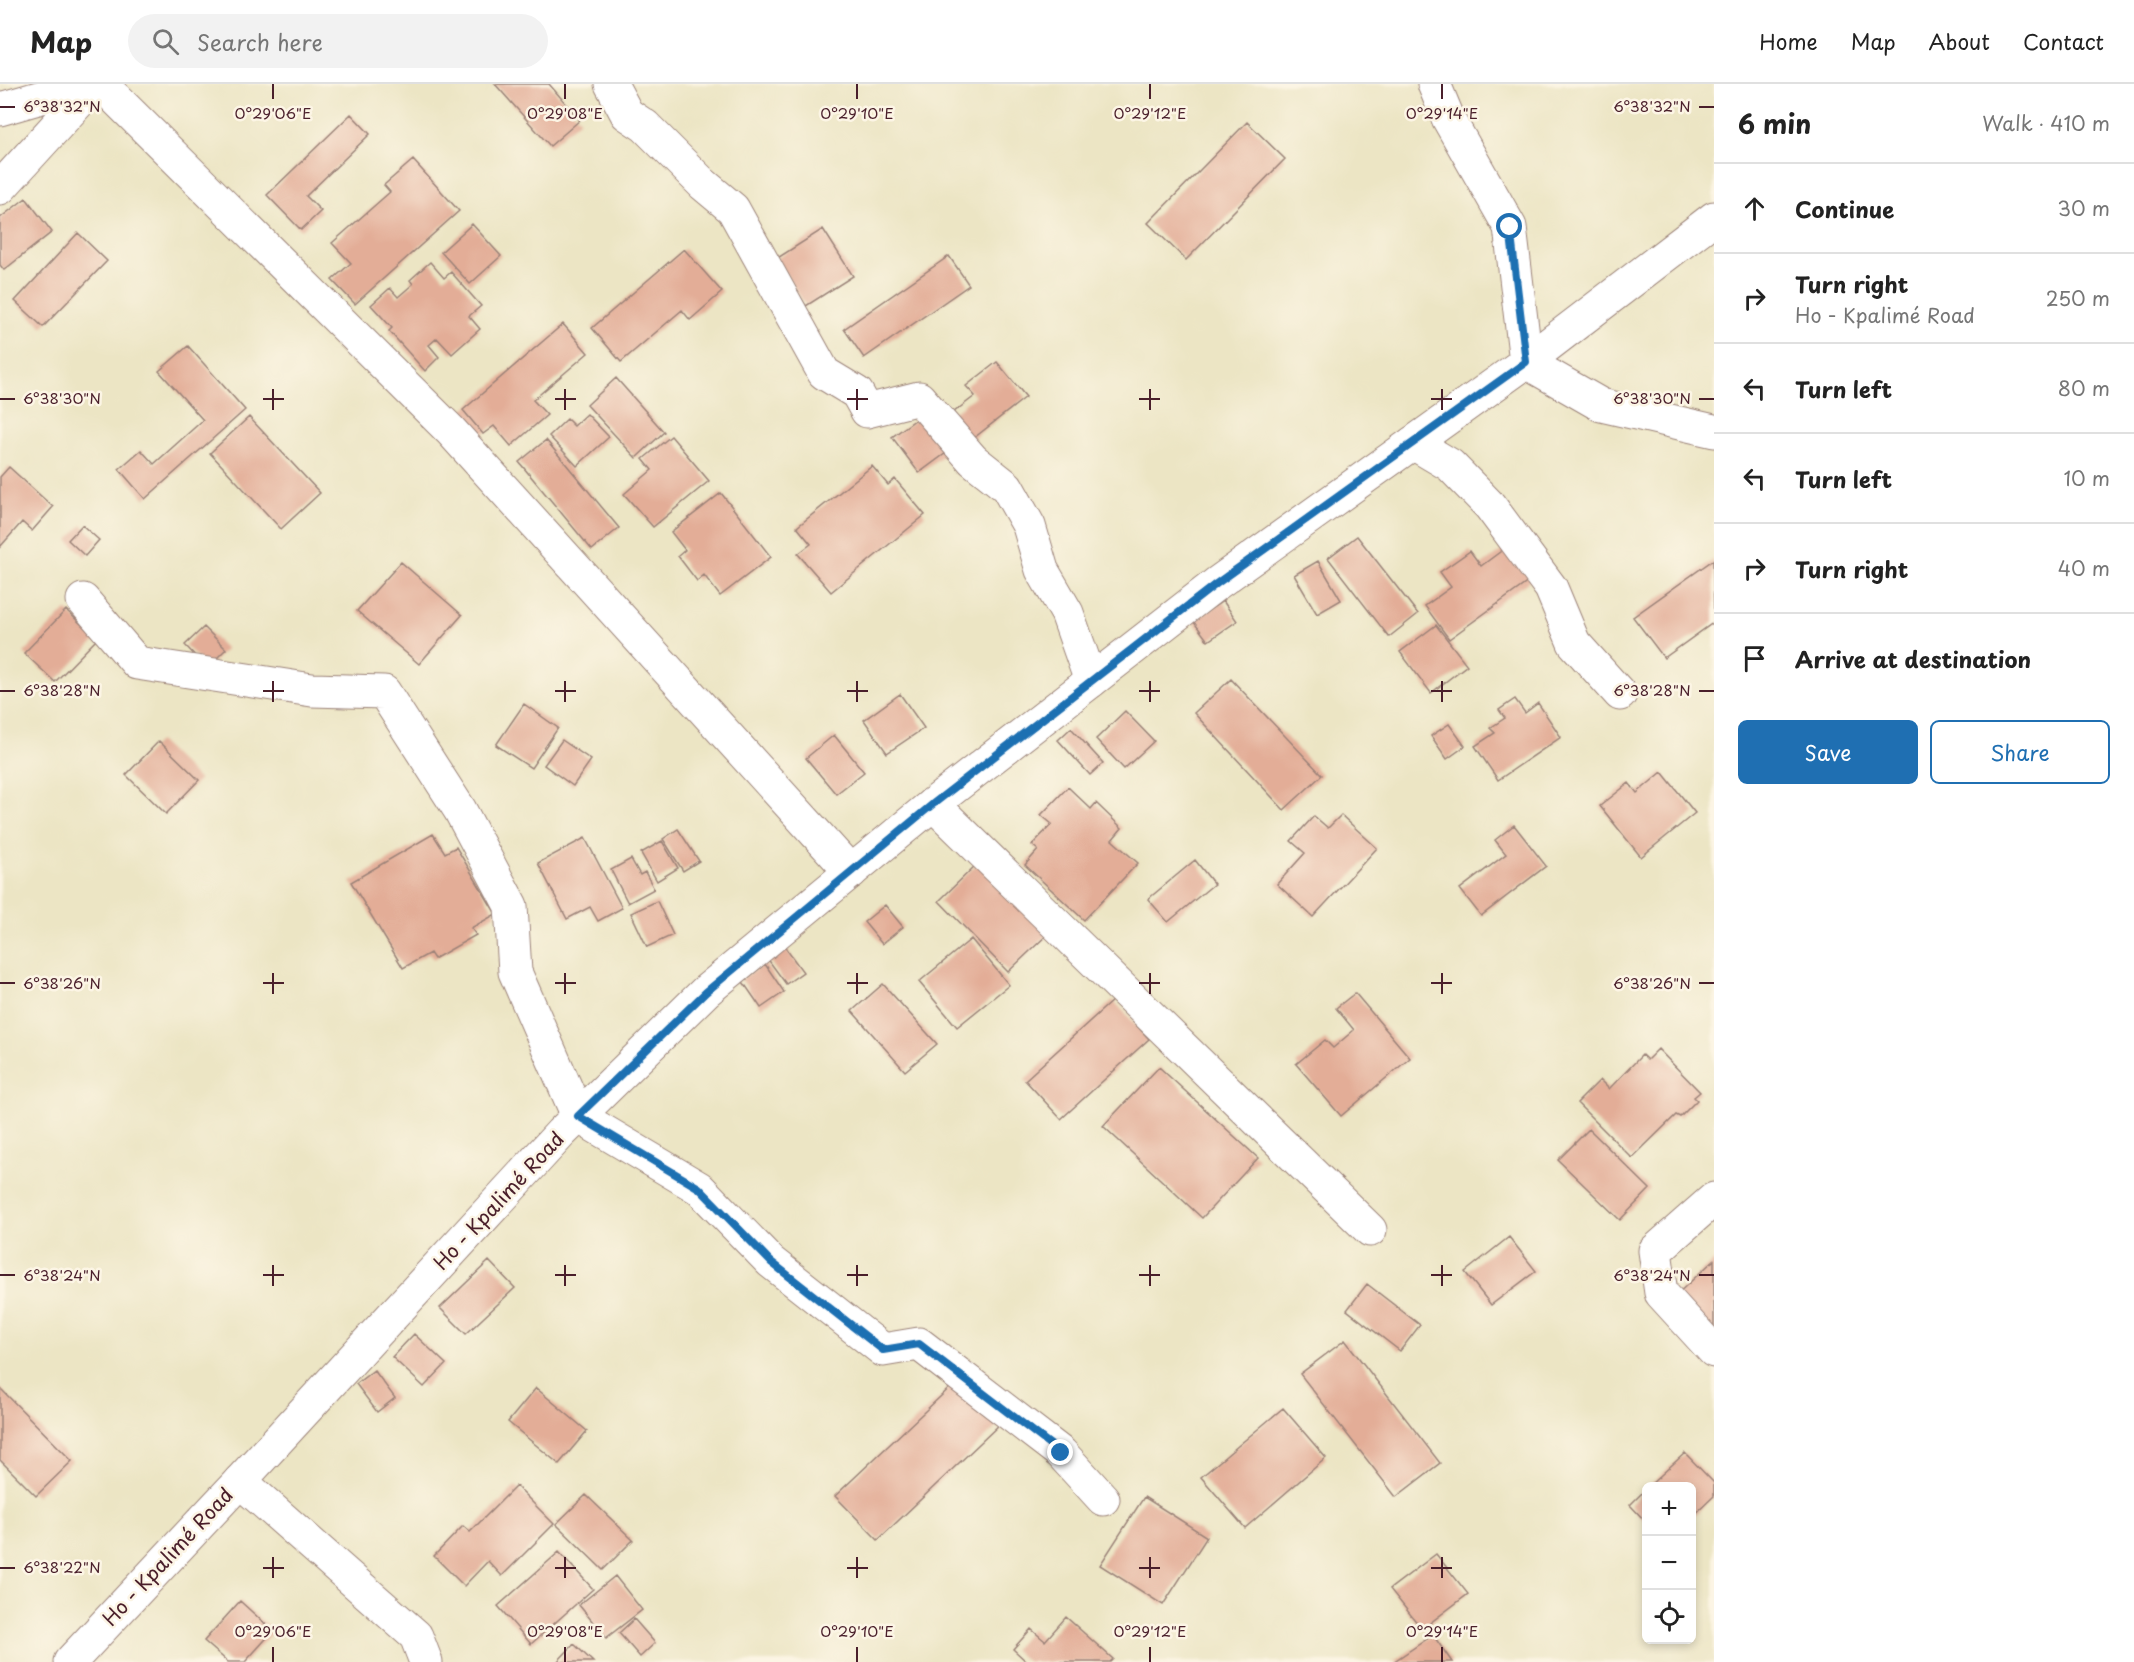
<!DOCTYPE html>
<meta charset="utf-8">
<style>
:root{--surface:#fff;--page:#f2f2f2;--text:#222;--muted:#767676;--line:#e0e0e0;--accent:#1f6fb2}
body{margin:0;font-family:"Playpen Sans",sans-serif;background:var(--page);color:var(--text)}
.controls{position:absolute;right:18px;bottom:18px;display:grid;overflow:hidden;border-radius:9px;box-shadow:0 3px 9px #0003}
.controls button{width:54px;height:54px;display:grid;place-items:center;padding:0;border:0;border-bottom:2px solid var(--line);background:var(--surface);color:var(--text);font:30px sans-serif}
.stop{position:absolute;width:18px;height:18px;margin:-14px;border:4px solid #1f6fb2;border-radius:50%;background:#fff}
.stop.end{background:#1f6fb2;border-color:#fff;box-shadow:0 2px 6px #0008}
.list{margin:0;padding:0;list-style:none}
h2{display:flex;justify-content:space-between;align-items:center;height:78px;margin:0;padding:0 24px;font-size:26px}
h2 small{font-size:20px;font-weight:400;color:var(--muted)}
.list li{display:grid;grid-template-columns:39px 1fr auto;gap:18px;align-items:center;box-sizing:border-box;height:90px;padding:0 24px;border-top:2px solid var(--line)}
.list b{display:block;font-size:22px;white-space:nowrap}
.list p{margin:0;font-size:20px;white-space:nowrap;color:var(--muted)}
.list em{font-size:20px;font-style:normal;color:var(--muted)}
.actions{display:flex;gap:12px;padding:18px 24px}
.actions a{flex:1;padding:14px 0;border:2px solid var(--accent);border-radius:9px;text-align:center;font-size:21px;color:var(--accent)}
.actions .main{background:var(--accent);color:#fff}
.icon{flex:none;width:33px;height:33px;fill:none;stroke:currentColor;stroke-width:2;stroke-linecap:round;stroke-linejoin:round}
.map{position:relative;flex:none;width:1714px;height:1578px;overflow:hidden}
header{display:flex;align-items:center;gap:36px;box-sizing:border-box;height:84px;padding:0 30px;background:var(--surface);border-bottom:2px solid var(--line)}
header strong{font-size:28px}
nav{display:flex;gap:33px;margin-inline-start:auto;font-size:21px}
.search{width:420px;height:54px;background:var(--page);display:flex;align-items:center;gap:15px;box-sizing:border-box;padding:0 21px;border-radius:33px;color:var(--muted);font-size:22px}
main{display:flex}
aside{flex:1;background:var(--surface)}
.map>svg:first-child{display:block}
</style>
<header>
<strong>Map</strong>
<div class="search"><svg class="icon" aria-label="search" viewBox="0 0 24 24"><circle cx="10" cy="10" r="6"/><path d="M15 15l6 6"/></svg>Search here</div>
<nav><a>Home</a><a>Map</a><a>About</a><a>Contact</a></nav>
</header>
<main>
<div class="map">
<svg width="1714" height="1578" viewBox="0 0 1714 1578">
<rect width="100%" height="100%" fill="#fcf5e5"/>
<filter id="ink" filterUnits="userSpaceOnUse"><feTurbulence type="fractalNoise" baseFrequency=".0167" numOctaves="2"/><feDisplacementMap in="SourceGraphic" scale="12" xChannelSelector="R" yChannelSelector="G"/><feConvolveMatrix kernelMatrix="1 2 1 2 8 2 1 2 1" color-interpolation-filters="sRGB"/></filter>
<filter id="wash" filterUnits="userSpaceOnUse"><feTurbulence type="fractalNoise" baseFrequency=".008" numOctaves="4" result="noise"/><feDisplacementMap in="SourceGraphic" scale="24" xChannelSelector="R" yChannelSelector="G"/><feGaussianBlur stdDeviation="1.35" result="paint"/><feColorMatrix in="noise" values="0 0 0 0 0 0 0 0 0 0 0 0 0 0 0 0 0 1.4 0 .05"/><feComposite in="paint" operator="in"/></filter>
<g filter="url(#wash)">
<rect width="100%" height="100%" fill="#ece5c4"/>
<g id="blocks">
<path fill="#e3ad97" d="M495,0H549L580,36L550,62Z
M351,30L370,50L306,112L321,127L301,146L267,111Z
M1247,38L1285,75L1186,176L1148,139Z
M413,76L459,127L355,220L332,196L351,179L332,159L390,108L384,101Z
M26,114L52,148L4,186L0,181V134Z
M472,140L501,172L470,200L441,168Z
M823,145L853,192L806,222L776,175Z
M78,149L107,177L43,243L15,217Z
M684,165L722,208L690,236L682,226L621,278L592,244Z
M949,172L969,201L864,274L844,245Z
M430,178L444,194L451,188L481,222L469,232L480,245L452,270L437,254L429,261L439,273L425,287L389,247L392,244L371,221L390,204L398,213L413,200L410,196Z
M563,240L588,269L533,316L547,331L511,362L494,342L483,350L463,326Z
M188,262L245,326L145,415L119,385L141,366L154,380L203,336L159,287Z
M997,278L1026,313L965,361L945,335L975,312L966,302Z
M616,294L664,348L636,374L587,321Z
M587,330L609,353L577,382L549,352L567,335L574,342Z
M923,330L950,366L919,389L892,353Z
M249,333L320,409L281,445L210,369Z
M671,352L709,397L653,443L624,410L652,386L643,375Z
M546,356L619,444L592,466L519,378Z
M872,382L888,401L895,395L925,431L831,508L798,470L811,460L797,443Z
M9,383L53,423L32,447L22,438L0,463V393Z
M721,409L771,473L720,512L704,491L697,497L678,472L685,466L671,448Z
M82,441L99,456L85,472L68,456Z
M1357,452L1418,530L1389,553L1328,474Z
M1508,462L1532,495L1449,555L1425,522L1451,503L1440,488L1470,467L1481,482Z
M1713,476L1714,538L1664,574L1633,533Z
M1318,477L1341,516L1317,530L1294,491Z
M401,478L462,531L419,580L357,527Z
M1223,517L1237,537L1208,557L1193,537Z
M66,526L97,555L55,598L24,569Z
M1436,541L1467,581L1431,609L1400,568Z
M204,543L226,565L207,584L185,561Z
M1231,595L1322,691L1284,726L1194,629Z
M900,610L924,644L887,669L864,636Z
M1515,615L1525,629L1538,619L1561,653L1498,696L1475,662L1495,649L1490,644L1505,634L1499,626Z
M524,620L558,644L531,684L496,661Z
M1125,627L1154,657L1124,685L1096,655Z
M1449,640L1465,662L1447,675L1431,652Z
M1071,644L1103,679L1090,691L1058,656Z
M834,651L864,688L836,710L806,674Z
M562,656L591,676L573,702L544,681Z
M159,657L199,696L166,730L126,691Z
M1662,688L1695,729L1641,773L1600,722L1629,699L1637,709Z
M1068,703L1091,725L1096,719L1122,744L1112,756L1138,779L1084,836L1025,781L1038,766L1032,761L1052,740L1041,731Z
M1341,731L1377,764L1313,833L1277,800L1305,769L1291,757L1314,732L1328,744Z
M1514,741L1546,782L1481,832L1460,805L1506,770L1495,756Z
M678,745L699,777L683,787L663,755Z
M433,750L445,769L456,763L496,830L471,844L476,851L434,875L430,869L403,884L351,798Z
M585,754L622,824L598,837L590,823L567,835L538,779Z
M662,757L678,784L657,797L641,769Z
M631,775L640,791L645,788L654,805L628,819L611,786Z
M981,776L1050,848L1008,888L939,817Z
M1195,776L1214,800L1168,838L1148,815Z
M657,817L673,851L647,863L631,829Z
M885,821L903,843L882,860L864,838Z
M971,855L1009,901L957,943L919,898Z
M784,862L803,888L786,900L767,874Z
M765,880L784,908L761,924L741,895Z
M883,900L937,960L905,987L852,927Z
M1355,909L1410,974L1341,1032L1296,980L1325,956L1333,964L1354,946L1336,924Z
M1113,916L1149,955L1061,1035L1025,996Z
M1658,965L1700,1008L1694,1013L1697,1016L1680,1033L1676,1031L1632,1074L1577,1019L1600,996L1609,1005L1642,971L1647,976Z
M1159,983L1258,1074L1202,1134L1103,1042Z
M1589,1045L1650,1105L1620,1136L1558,1076Z
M1509,1153L1536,1187L1491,1221L1465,1188Z
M1714,1176V1254L1675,1212Z
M489,1177L515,1204L466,1250L440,1224Z
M1367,1200L1420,1241L1400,1267L1347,1226Z
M414,1250L446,1280L424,1303L392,1273Z
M1345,1256L1440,1379L1396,1413L1300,1290Z
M374,1286L395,1314L377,1328L356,1300Z
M958,1296L1000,1340L878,1456L835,1412Z
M0,1304L72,1377L36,1412L0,1376Z
M536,1304L587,1347L559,1380L508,1338Z
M1283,1324L1326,1374L1245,1444L1201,1393Z
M1685,1369L1714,1399V1412L1692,1433V1402H1649Z
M516,1402L554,1440L502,1492L488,1477L464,1502L434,1472L463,1442L470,1448Z
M1646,1405V1438L1630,1421Z
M586,1411L633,1456L603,1486L556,1440Z
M1144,1413L1207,1453L1163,1521L1100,1481Z
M559,1468L593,1505L531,1560L498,1522Z
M1436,1470L1468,1510L1422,1545L1390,1505Z
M615,1492L642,1526L606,1554L579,1521Z
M240,1517L273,1547L245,1578H228L204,1557Z
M1066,1533L1113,1575L1110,1578H1027L1013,1565L1031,1545L1045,1557Z
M634,1535L655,1559L640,1573L619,1549Z
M1433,1551L1452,1578H1393Z
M574,1560L593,1578H557Z"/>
</g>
</g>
<g filter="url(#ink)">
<use href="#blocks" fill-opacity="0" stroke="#9b8278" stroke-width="1.5"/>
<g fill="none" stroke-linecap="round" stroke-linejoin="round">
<g stroke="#9b8278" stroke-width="35">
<path id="street" d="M101,0L450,346L851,788
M611,0L627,30L645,42L703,100L733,125L824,289L857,309L867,327L919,314L973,376L1007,403L1029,442L1042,486L1067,529L1091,597
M1434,0L1448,34L1510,143L1526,278L1601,321L1714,347
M0,25L87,0
M0,104L95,0
M1413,359L1450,381L1490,422L1551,504L1574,559L1620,610
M83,516L137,579L312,606L384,608L460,726L511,822L515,888L578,1032L699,1104L771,1178L883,1266L919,1260L1061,1369L1103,1415
M933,720L1370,1146
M1714,1115L1655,1167L1661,1209L1714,1267
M240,1397L416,1552L426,1578"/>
</g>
<g stroke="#9b8278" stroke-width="35">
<path id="secondary" d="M70,1578L240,1397L561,1049L706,907L933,720L1216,500L1526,278L1714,134"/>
</g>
<use href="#street" stroke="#fff" stroke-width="33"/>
<use href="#secondary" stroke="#fff" stroke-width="33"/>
</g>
</g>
<g fill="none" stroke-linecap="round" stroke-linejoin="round" filter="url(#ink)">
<path stroke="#1f6fb2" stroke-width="8" d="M1061,1369L919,1260L883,1266L771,1178L699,1104L578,1032L706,908L933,720L1216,500L1526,278L1510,143"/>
</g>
<path fill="none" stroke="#4a1f2b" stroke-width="2" d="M273,0V15M565,0V15M857,0V15M1150,0V15M1442,0V15M0,23H15M1699,23H1714M273,305V326M565,305V326M857,305V326M1150,305V326M1442,305V326M0,315H15M263,315H284M555,315H576M847,315H868M1139,315H1160M1431,315H1452M1699,315H1714M273,597V618M565,597V618M857,597V618M1150,597V618M1442,597V618M0,607H15M263,607H284M555,607H576M847,607H868M1139,607H1160M1431,607H1452M1699,607H1714M273,889V910M565,889V910M857,889V910M1150,889V910M1442,889V910M0,899H15M263,899H284M555,899H576M847,899H868M1139,899H1160M1431,899H1452M1699,899H1714M273,1181V1202M565,1181V1202M857,1181V1202M1150,1181V1202M1442,1181V1202M0,1191H15M263,1191H284M555,1191H576M847,1191H868M1139,1191H1160M1431,1191H1452M1699,1191H1714M273,1473V1494M565,1473V1494M857,1473V1494M1150,1473V1494M1442,1473V1494M0,1484H15M263,1484H284M555,1484H576M847,1484H868M1139,1484H1160M1431,1484H1452M273,1563V1578M565,1563V1578M857,1563V1578M1150,1563V1578M1442,1563V1578"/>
<g text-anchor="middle" stroke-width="5" stroke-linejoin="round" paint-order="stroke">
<g font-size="20" fill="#4a1f2b" stroke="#fcf5e5">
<text transform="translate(499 1117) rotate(-47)" y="7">Ho - Kpalimé Road</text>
<text transform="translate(168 1473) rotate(-47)" y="7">Ho - Kpalimé Road</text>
</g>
</g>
<g font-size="15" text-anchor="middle" fill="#4a1f2b" stroke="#fcf5e5" stroke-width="5" stroke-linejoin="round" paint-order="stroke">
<text x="62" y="28">6°38'32"N</text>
<text x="1652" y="28">6°38'32"N</text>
<text x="273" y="35">0°29'06"E</text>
<text x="565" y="35">0°29'08"E</text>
<text x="857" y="35">0°29'10"E</text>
<text x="1150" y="35">0°29'12"E</text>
<text x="1442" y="35">0°29'14"E</text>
<text x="62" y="320">6°38'30"N</text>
<text x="1652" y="320">6°38'30"N</text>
<text x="62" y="612">6°38'28"N</text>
<text x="1652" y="612">6°38'28"N</text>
<text x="62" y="905">6°38'26"N</text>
<text x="1652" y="905">6°38'26"N</text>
<text x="62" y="1197">6°38'24"N</text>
<text x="1652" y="1197">6°38'24"N</text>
<text x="62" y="1489">6°38'22"N</text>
<text x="273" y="1553">0°29'06"E</text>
<text x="565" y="1553">0°29'08"E</text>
<text x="857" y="1553">0°29'10"E</text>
<text x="1150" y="1553">0°29'12"E</text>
<text x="1442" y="1553">0°29'14"E</text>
</g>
</svg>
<div class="controls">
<button>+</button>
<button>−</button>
<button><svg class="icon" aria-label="locate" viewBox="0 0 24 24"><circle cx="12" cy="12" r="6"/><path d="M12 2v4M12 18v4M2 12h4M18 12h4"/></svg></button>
</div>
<div class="stop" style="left:1510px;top:143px"></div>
<div class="stop end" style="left:1061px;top:1369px"></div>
</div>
<aside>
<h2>6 min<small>Walk · 410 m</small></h2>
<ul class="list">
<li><svg class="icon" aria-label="ahead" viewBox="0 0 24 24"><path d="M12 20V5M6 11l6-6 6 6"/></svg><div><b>Continue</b></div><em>30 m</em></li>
<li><svg class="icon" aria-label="right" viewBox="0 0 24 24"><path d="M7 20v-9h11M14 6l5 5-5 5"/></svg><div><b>Turn right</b><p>Ho - Kpalimé Road</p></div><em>250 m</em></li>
<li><svg class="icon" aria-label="left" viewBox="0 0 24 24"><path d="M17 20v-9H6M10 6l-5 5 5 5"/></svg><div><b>Turn left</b></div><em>80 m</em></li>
<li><svg class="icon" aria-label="left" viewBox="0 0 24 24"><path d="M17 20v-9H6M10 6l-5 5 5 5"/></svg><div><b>Turn left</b></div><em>10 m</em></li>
<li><svg class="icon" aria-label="right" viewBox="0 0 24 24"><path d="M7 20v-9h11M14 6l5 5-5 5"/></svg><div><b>Turn right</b></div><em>40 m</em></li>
<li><svg class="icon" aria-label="arrive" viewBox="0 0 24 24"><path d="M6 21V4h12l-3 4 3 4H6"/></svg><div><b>Arrive at destination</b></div></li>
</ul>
<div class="actions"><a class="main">Save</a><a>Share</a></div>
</aside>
</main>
